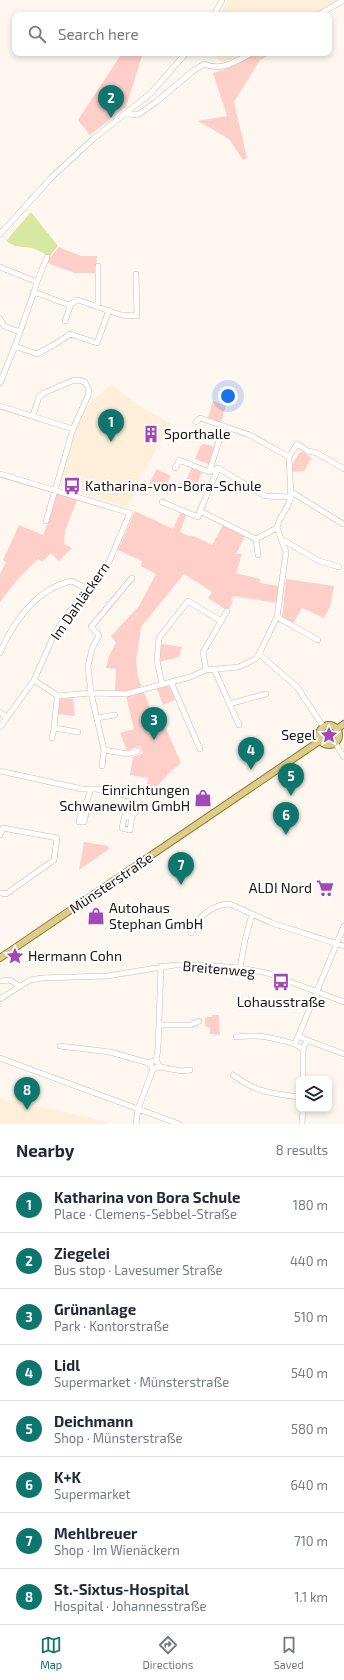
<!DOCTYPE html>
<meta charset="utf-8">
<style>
:root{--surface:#fff;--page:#f2f2f3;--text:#1f2937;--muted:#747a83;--line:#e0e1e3;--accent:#0f766e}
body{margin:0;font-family:"Exo 2",sans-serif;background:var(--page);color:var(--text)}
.controls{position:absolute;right:12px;bottom:12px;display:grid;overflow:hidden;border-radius:8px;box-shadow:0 2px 6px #0003}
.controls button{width:36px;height:36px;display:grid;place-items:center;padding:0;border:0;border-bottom:1px solid var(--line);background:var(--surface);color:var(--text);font:20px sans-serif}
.you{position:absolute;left:228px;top:396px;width:14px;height:14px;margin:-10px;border:3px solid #fff;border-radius:50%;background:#1a73e8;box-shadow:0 0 0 6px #1a73e833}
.badge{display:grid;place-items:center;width:26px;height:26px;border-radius:50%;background:var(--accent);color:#fff;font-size:13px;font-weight:700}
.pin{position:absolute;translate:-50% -33px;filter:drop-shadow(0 1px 2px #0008)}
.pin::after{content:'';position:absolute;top:21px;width:14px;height:12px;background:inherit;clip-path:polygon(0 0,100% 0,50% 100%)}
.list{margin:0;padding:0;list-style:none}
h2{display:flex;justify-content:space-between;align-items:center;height:52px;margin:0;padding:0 16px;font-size:17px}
h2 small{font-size:13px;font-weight:400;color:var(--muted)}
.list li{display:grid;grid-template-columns:26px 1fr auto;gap:12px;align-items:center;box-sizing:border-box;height:56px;padding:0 16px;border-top:1px solid var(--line)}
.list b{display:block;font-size:15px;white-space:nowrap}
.list p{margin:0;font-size:13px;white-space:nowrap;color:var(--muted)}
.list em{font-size:13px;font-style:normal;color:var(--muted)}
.icon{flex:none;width:22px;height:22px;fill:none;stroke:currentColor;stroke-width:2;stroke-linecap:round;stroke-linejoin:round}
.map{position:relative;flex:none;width:344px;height:1124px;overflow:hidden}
.search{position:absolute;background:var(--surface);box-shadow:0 2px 6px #0003;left:12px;right:12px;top:12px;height:44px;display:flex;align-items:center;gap:10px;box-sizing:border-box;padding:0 14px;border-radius:8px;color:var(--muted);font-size:15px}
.sheet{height:500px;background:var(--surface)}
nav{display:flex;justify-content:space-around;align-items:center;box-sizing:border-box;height:56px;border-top:1px solid var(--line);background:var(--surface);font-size:11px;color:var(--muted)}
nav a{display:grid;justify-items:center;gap:2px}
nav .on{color:var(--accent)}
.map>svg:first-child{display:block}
</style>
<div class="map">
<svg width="344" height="1124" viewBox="0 0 344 1124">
<rect width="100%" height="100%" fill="#fdf7f0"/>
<path fill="#feeeda" d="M228,0H338L314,15H220Z
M213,53H247L223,65Z
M111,384L137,404L171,424L141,477L127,507L60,486L76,428L86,407Z
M0,1098L108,1122V1124H0Z"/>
<path fill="#fdcfc8" d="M122,53H143L126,107L90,135L78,120Z
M256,53H273L260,60L234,102L247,158L243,160L229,139L198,121L227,116L213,73L231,67Z
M59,247L81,256H97L96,273H75L47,263L50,257Z
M213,401L226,405L221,422L208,418Z
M204,444L215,447L209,464H208L195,459L201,445Z
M303,452L312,458L304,471L292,472V465L299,453Z
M192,467L202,472L194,492L183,487Z
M157,469L171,476L163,491L149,483Z
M56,494L77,500L65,531L64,544L72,548L59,561L51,553L42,562L38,559L18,579L0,602V574L6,562L3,560L19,525L43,535L48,523Z
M135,511L173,529L180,513L186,515L180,532L189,536H194L212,545L223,525L245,536L236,554H242L236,573L260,579V583L279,586L276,603L234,596L231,600L233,601L228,611L208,598L212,592L184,574L141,627L136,662L138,676L142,689L127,693L115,691L116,669L106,668L109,656L116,643L111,636L139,606L156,574L141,566L142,561L118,550Z
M286,579L334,586L330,607L324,618L302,608L293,624L282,617Z
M161,644L182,647L179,657L159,662Z
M168,686L170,687L175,700L163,705L157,689Z
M144,692L151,710L157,708L181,763L170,772L147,798L144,797L148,778L130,775L133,757L143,753L140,746L127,751L120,733L134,729L126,696Z
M73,698L75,716L57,714L58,701L60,699Z
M322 735a7 7 0 1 1 14 0a7 7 0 1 1-14 0Z
M84,842L108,846L109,849L79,870Z
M212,1015H219L220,1035L210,1034V1028L205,1026V1019L207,1017H212Z"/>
<path fill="#d9e8a0" d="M31,212L58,246L50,256L32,248L15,246L6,241Z"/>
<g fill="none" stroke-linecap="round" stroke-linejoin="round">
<g stroke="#ccbdab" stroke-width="6">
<path id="minor" d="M214,15L222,0
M318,15L344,0
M127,112L132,115L139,114L156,102L193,71L204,64C222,72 236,61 252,53
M0,234L52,177L93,139L151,93L186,53
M98,266V307
M0,267L37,282L34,292L69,305L78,300L121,315L137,316L136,274
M37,282L47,257
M0,319L4,326L20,332
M65,321L71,304
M15,346L37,354L57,343L70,334L97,343L109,310
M0,383L15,346L34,292
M0,406L73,429L46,521
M33,415L39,397L44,393L72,381L78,380L85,382L89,390L88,396L73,429
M196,422L200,418L250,435L289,457
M175,468L179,460L209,472L218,468L265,496L291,497
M209,472L224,426
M0,474L130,513L109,562L99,579L73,607L63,620L54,635L34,680L0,727
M290,491L343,524
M162,502L198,517L200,511L256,539L277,528
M200,511L218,468
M256,539L258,555
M283,540L319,561L339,567
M277,617L318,640
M0,653C13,622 37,588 72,581L89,590
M259,654L297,687L323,726
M214,669L239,725
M206,670L203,652L227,611
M34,680L58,696L91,693L126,694L190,677L206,670L239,667L255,659L259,654L277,617L286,552L277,528L279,521L288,505L291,497L289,457L297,444L308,451L317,453L344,469
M171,682L200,749
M162,684L157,660L159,638L188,601L221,621
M58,696L57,699L54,728L78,732
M229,704L266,694
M0,712L6,717
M97,718L115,715
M52,738L54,728
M335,743L344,757
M104,750L128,754L138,751
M102,766L104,750L91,693L88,666L92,649L99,635L91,627L132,578
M0,771L82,789H96L134,797L142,806L132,816L130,830L122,828L125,815L132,817
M81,812L86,813L84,822H79Z
M83,813L91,789
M0,835L3,828L57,838L54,860L6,894L0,893
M191,933C197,917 213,904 230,904L272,923L344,946
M240,968L245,940L252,914
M0,981L10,980L19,986
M0,999L30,980L42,978L107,976L175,965H201L240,968L267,973L344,1002
M159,1025H191L199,1021
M299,1036L307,1040L303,1049V1079
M236,1037C259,1034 274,1038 295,1044
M307,1040L344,1054
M60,1046L110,1052L149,1063
M303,1049L295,1044L344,926
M0,1058L179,1124
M156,1060L158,1049L161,966
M160,1067L182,1071L190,1070
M233,1075C258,1093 270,1093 299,1097
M136,1124L138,1109L153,1069L160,1067L156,1060L149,1063L153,1069
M302,1124L303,1109"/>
</g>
<g stroke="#8a762d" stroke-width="8">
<path id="major" d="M319 735a10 10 0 1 1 20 0a10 10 0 1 1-20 0Z
M337,729L344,724
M0,958L321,740"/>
</g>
<use href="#minor" stroke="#fff" stroke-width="5"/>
<use href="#major" stroke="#ddcd8b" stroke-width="6"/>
</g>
<defs>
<g id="building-bare" transform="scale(1.38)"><path d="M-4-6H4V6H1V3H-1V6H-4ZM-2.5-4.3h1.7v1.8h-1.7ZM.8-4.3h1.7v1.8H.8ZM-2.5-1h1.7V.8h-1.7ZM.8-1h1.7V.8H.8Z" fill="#a249b5" stroke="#fff" stroke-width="2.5" paint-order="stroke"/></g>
<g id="bus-bare" transform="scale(1.38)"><path d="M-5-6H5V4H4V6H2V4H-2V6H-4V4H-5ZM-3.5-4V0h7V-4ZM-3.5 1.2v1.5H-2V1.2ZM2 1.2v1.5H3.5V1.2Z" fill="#a249b5" stroke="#fff" stroke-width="2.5" paint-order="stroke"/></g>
<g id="sight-bare" transform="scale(1.38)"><path d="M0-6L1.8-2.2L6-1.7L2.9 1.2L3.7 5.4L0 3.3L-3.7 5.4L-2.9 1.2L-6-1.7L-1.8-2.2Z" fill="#a249b5" stroke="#fff" stroke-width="2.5" paint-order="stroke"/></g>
<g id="shop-bare" transform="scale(1.38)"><path d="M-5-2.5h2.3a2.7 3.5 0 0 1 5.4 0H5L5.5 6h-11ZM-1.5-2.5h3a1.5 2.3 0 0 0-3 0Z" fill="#a249b5" stroke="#fff" stroke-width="2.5" paint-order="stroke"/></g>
<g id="supermarket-bare" transform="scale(1.38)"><path d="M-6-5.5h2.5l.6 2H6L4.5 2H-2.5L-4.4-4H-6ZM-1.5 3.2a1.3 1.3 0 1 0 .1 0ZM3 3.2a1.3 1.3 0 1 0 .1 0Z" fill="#a249b5" stroke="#fff" stroke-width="2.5" paint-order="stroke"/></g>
</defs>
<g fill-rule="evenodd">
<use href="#building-bare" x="151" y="434"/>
<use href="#bus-bare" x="72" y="486"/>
<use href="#sight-bare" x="329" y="735"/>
<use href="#shop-bare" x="203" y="798"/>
<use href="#supermarket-bare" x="325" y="888"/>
<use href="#shop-bare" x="96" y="916"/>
<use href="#sight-bare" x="15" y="956"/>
<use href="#bus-bare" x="281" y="982"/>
</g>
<g text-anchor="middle" stroke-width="4" stroke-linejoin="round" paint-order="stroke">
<g font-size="14" fill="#1a150f" stroke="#fff" text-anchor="start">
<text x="164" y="439">Sporthalle</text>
<text x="85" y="491">Katharina-von-Bora-Schule</text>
<text x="316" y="740" text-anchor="end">Segel</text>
<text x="190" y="795" text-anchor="end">Einrichtungen<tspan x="190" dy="16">Schwanewilm GmbH</tspan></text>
<text x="312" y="893" text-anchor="end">ALDI Nord</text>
<text x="109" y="913">Autohaus<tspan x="109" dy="16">Stephan GmbH</tspan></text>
<text x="28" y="961">Hermann Cohn</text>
<text x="281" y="1007" text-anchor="middle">Lohausstraße</text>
</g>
<g font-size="14" fill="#1a150f" stroke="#fff">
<text transform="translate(80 601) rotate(-55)" y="5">Im Dahläckern</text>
<text transform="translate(111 883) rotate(-34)" y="5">Münsterstraße</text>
<text transform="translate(219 969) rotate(5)" y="5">Breitenweg</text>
</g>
</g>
</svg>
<div class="controls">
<button><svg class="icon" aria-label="layers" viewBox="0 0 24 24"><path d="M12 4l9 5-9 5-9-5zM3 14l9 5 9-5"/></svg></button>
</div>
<div class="you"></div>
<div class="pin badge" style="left:111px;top:442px">1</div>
<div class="pin badge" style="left:111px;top:118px">2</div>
<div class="pin badge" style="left:154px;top:740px">3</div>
<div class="pin badge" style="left:251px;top:770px">4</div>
<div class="pin badge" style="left:291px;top:796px">5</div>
<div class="pin badge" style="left:286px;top:835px">6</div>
<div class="pin badge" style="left:181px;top:885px">7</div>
<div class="pin badge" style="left:27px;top:1110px">8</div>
<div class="search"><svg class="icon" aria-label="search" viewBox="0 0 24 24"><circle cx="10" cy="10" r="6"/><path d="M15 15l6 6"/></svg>Search here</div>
</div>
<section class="sheet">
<h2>Nearby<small>8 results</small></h2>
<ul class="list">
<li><span class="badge">1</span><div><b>Katharina von Bora Schule</b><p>Place · Clemens-Sebbel-Straße</p></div><em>180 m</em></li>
<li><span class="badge">2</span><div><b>Ziegelei</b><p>Bus stop · Lavesumer Straße</p></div><em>440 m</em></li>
<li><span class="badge">3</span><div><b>Grünanlage</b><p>Park · Kontorstraße</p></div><em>510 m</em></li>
<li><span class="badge">4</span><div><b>Lidl</b><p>Supermarket · Münsterstraße</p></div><em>540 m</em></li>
<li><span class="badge">5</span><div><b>Deichmann</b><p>Shop · Münsterstraße</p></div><em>580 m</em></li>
<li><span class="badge">6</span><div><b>K+K</b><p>Supermarket</p></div><em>640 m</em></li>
<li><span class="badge">7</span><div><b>Mehlbreuer</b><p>Shop · Im Wienäckern</p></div><em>710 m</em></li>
<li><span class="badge">8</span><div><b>St.-Sixtus-Hospital</b><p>Hospital · Johannesstraße</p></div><em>1.1 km</em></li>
</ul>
</section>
<nav>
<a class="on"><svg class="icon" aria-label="map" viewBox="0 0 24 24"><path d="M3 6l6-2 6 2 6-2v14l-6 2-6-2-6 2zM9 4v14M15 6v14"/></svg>Map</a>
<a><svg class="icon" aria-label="directions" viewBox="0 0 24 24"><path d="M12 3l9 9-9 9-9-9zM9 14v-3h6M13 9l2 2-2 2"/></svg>Directions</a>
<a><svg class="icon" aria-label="saved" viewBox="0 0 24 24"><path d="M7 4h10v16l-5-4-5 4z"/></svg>Saved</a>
</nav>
